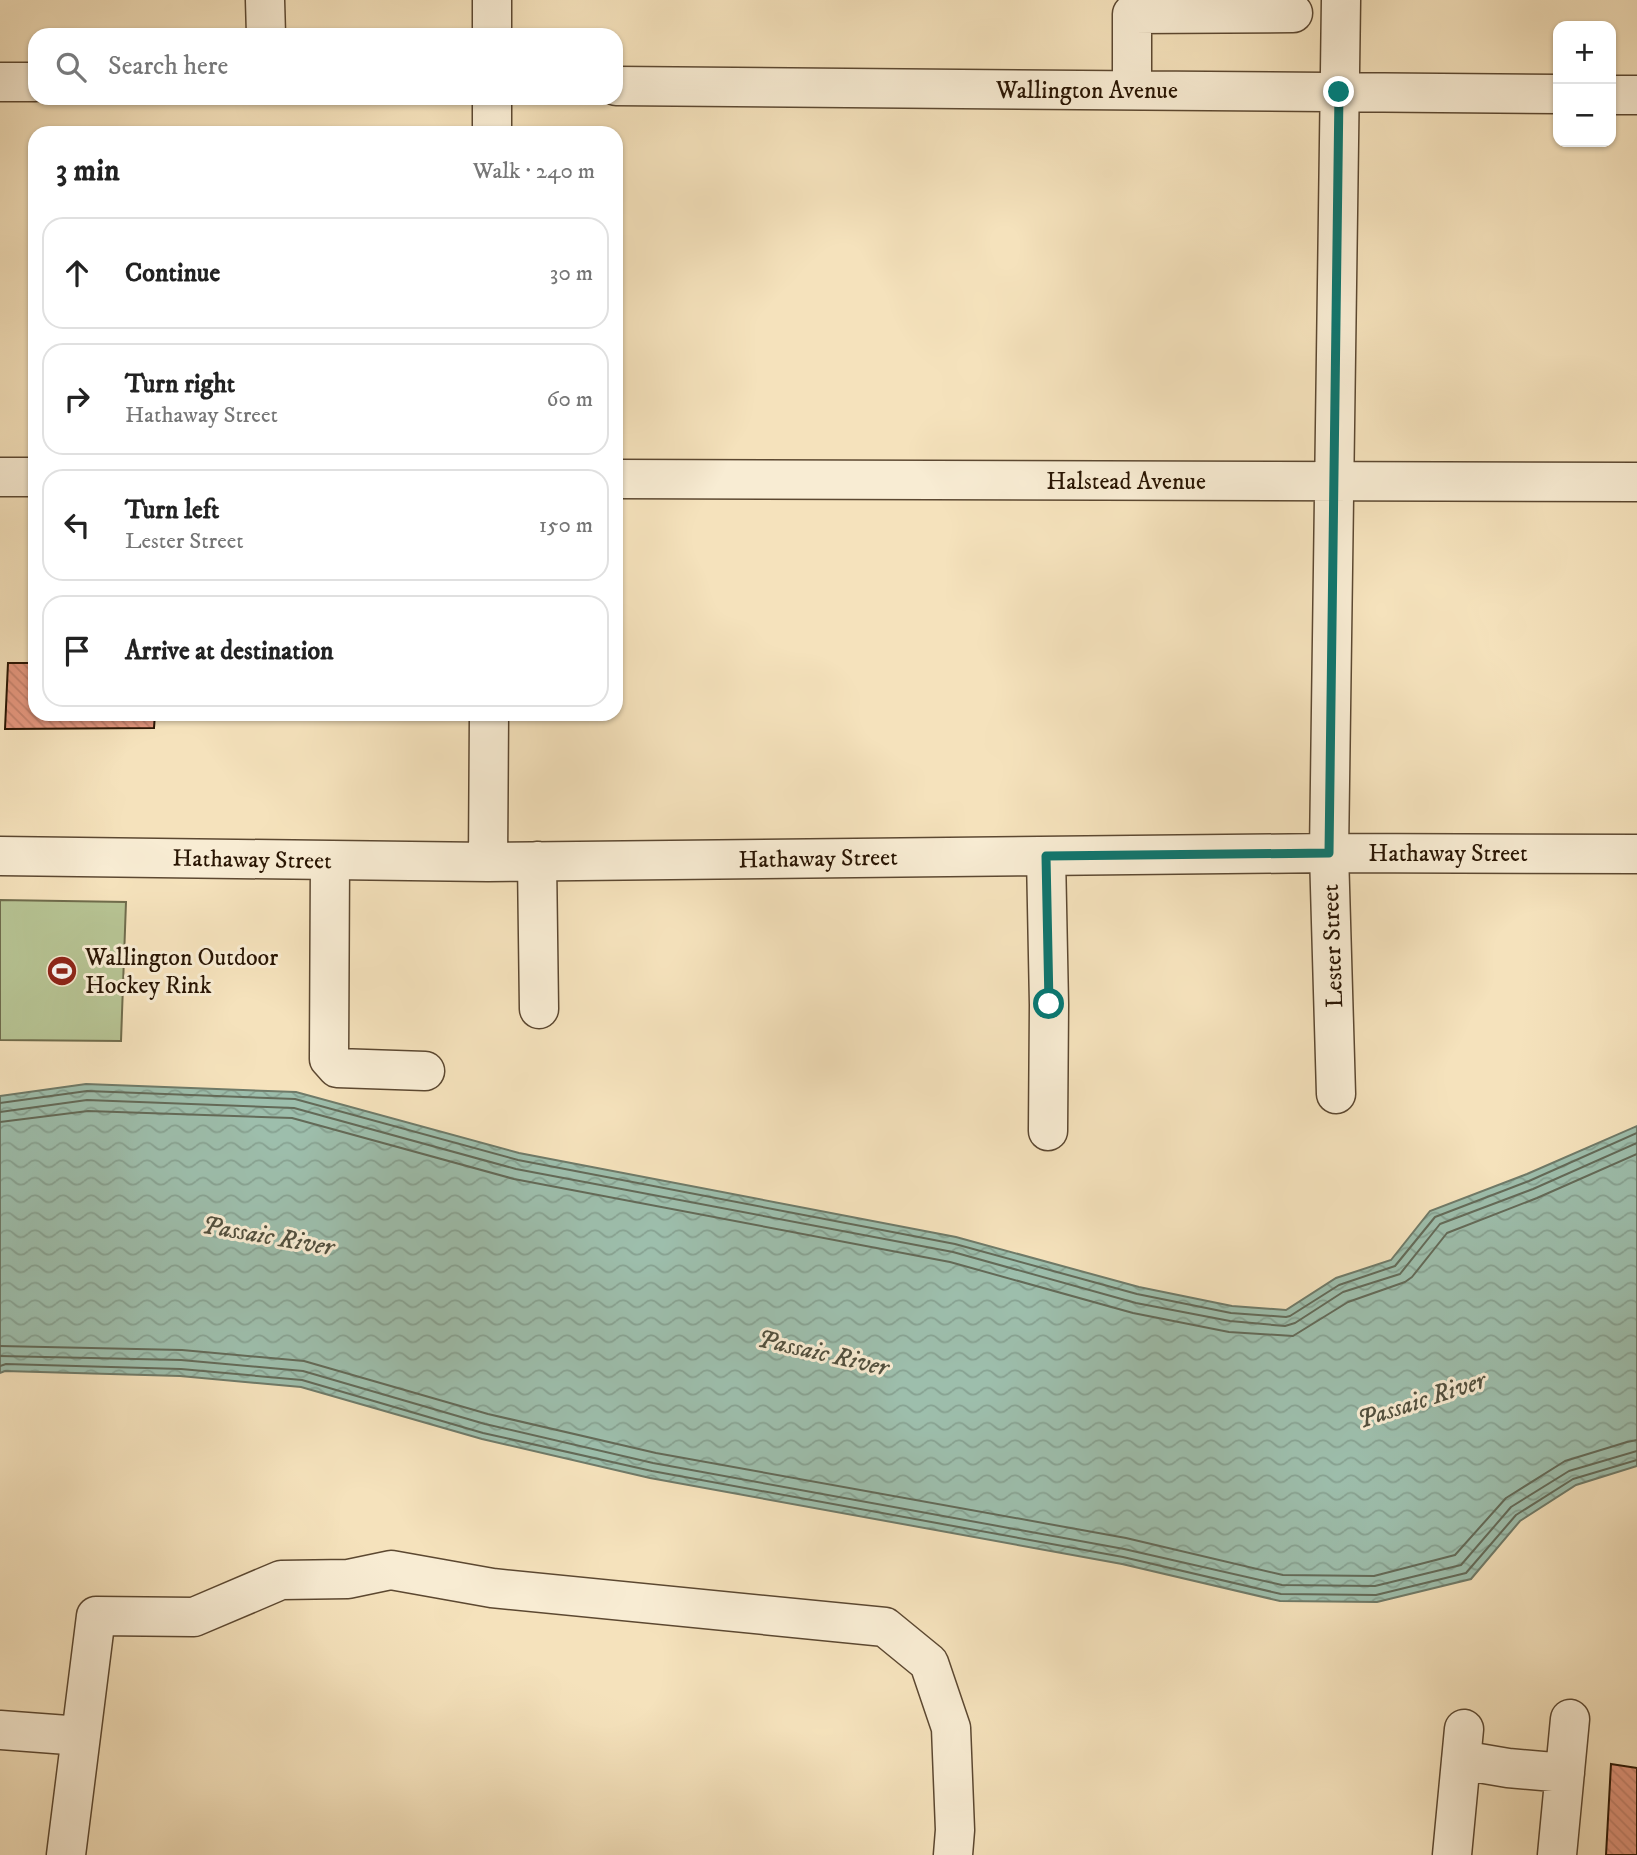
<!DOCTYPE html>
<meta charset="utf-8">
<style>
:root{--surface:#fff;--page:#f6f6f6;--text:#222;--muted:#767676;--line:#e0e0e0}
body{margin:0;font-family:"IM FELL DW Pica",serif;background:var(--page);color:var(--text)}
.controls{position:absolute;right:21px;top:21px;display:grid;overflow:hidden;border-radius:14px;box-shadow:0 2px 5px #0004}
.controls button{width:63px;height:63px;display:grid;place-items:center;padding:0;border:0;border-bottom:2px solid var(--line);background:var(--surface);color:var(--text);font:35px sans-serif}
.stop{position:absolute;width:21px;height:21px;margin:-16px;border:5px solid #0f766e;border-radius:50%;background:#fff}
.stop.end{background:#0f766e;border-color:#fff;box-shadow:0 2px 7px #0008}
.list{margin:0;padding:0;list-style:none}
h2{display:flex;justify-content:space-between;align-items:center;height:91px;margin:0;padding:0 28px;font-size:30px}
h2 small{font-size:23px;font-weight:400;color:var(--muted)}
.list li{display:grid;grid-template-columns:46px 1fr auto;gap:21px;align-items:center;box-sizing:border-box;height:112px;margin:0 14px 14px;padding:0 14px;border:2px solid var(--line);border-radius:21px}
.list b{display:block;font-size:26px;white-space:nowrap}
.list p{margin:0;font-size:23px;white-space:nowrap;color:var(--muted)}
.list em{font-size:23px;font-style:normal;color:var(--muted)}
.icon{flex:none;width:38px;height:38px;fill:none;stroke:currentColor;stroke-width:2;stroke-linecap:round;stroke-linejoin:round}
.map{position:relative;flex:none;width:1637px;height:1855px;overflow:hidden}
.search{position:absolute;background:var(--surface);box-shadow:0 2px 5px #0004;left:28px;top:28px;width:595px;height:77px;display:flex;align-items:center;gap:18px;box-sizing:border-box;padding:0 24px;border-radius:21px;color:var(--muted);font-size:26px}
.panel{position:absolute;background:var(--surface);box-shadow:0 2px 5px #0004;left:28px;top:126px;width:595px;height:595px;border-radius:21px}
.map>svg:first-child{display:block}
</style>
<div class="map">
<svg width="1637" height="1855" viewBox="0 0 1637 1855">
<defs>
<pattern id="water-waves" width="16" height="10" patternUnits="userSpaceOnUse" patternTransform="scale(1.75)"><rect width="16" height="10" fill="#9dbeac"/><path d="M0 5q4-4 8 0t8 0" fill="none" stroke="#87a292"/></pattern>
<pattern id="building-back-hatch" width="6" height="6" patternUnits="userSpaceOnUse" patternTransform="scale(1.75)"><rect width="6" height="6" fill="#e69880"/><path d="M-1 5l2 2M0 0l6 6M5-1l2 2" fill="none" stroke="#c5826d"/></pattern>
</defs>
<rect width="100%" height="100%" fill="#f5e2bc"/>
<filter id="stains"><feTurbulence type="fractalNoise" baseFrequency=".00286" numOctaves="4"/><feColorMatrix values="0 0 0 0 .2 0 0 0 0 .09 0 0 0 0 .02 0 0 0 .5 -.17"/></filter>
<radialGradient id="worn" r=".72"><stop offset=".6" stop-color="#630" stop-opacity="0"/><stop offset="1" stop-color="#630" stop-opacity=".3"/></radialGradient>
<path fill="#b7c494" stroke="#706c4c" stroke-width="2" d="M0,900L126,902L121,1041L0,1040Z"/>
<path fill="url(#water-waves)" stroke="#6f7a68" stroke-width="2" d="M86,1084L296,1092L519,1153L956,1237L1139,1287L1232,1306L1286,1310L1336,1278L1391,1260L1430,1211L1527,1174L1637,1126V1466L1576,1485L1520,1521L1471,1579L1377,1602L1280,1601L1122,1564L650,1478L482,1439L301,1387L180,1376L5,1371L0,1373V1096Z"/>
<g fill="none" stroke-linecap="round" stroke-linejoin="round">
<path stroke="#636a58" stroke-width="2" d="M0,1103L87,1091L295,1099L518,1160L955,1244L1137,1294L1231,1313L1286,1317L1290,1316L1339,1285L1395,1266L1435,1217L1529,1181L1637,1133
M0,1112L87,1100L294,1108L516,1169L953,1252L1136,1303L1230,1321L1285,1326L1295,1323L1343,1292L1400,1274L1440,1224L1533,1189L1637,1143
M0,1122L88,1111L292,1118L514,1179L950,1262L1133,1313L1229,1332L1293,1336L1348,1302L1405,1282L1412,1277L1447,1233L1537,1198L1637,1154
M0,1346L182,1350L304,1361L488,1414L656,1453L1126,1538L1283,1575L1374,1576L1455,1555L1506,1498L1565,1461L1627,1442L1637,1440
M0,1356L181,1360L303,1371L485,1424L653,1463L1124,1549L1282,1585L1375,1586L1461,1565L1511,1507L1569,1471L1637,1451
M0,1366L6,1364L181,1369L302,1380L483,1433L652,1471L1123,1557L1281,1594L1376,1595L1466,1573L1516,1515L1573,1479L1637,1460"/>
</g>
<path fill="url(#building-back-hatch)" stroke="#291503" stroke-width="2" d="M8,663H35V714H155L154,728L5,729Z
M1611,1764L1637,1768V1855H1606Z"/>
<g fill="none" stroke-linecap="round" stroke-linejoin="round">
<g stroke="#5c4831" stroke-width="41">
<path id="minor" d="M265,0L266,35
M492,35V0
M0,82H35
M616,86L1558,94
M1132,90V14L1293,13
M1611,95H1637
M492,133V98
M0,477H35
M616,479L1637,482
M0,856L488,862L1329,853L1637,854
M1046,856L1049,1005L1048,1131
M330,860L329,1059L337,1068L425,1071
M537,861L539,1009
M488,862L489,714
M1336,1094L1329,853L1341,0
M0,1730L81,1736
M1461,1760L1508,1768L1565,1773
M66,1855L96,1616L194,1617L281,1580L348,1579L391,1570L492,1588L885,1627L929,1663L951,1728L955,1830L953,1855
M1452,1855L1464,1729
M1557,1855L1570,1719"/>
</g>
<use href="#minor" stroke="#f8ecd3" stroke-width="38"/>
</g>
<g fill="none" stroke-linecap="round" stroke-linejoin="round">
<path stroke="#0f766e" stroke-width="9" d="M1049,1004L1046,856L1329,853L1339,92"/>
</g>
<defs>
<g id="stadium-disc" transform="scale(1.575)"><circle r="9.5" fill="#8f2418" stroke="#f8ecd3"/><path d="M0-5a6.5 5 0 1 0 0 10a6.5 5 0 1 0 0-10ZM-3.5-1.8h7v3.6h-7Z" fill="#fff"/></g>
</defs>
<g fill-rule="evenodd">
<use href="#stadium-disc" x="62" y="971"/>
</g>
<g text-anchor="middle" stroke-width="6" stroke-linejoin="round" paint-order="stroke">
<g font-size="24" fill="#291503" stroke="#f8ecd3">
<text x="1087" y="98">Wallington Avenue</text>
<text x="1126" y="489">Halstead Avenue</text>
<text x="1448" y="861">Hathaway Street</text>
<text transform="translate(818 858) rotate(-1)" y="8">Hathaway Street</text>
<text transform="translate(252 859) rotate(1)" y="8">Hathaway Street</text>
<text transform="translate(1332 946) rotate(-92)" y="8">Lester Street</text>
</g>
<g font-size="24" fill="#291503" stroke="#f8ecd3" text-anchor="start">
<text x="85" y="965">Wallington Outdoor<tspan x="85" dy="28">Hockey Rink</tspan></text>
</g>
<g font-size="26" font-style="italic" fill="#52503e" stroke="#f8ecd3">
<text transform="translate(268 1235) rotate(10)" y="9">Passaic River</text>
<text transform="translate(823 1352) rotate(13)" y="9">Passaic River</text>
<text transform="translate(1421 1399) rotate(-18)" y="9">Passaic River</text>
</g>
</g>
<rect width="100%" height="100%" filter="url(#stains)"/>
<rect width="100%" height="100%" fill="url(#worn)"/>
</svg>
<div class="controls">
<button>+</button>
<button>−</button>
</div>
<div class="stop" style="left:1049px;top:1004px"></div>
<div class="stop end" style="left:1339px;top:92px"></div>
<div class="search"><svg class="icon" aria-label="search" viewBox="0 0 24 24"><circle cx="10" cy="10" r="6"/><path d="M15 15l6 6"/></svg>Search here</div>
<section class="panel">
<h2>3 min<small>Walk · 240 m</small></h2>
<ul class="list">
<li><svg class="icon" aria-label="ahead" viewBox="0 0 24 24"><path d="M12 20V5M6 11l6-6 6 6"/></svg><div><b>Continue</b></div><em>30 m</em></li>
<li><svg class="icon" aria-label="right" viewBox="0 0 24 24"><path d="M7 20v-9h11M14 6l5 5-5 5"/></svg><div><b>Turn right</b><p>Hathaway Street</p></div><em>60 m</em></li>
<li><svg class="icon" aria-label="left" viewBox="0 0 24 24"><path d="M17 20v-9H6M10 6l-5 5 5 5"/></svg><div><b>Turn left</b><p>Lester Street</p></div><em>150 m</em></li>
<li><svg class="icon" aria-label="arrive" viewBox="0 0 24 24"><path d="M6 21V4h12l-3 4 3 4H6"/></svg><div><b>Arrive at destination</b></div></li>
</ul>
</section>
</div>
